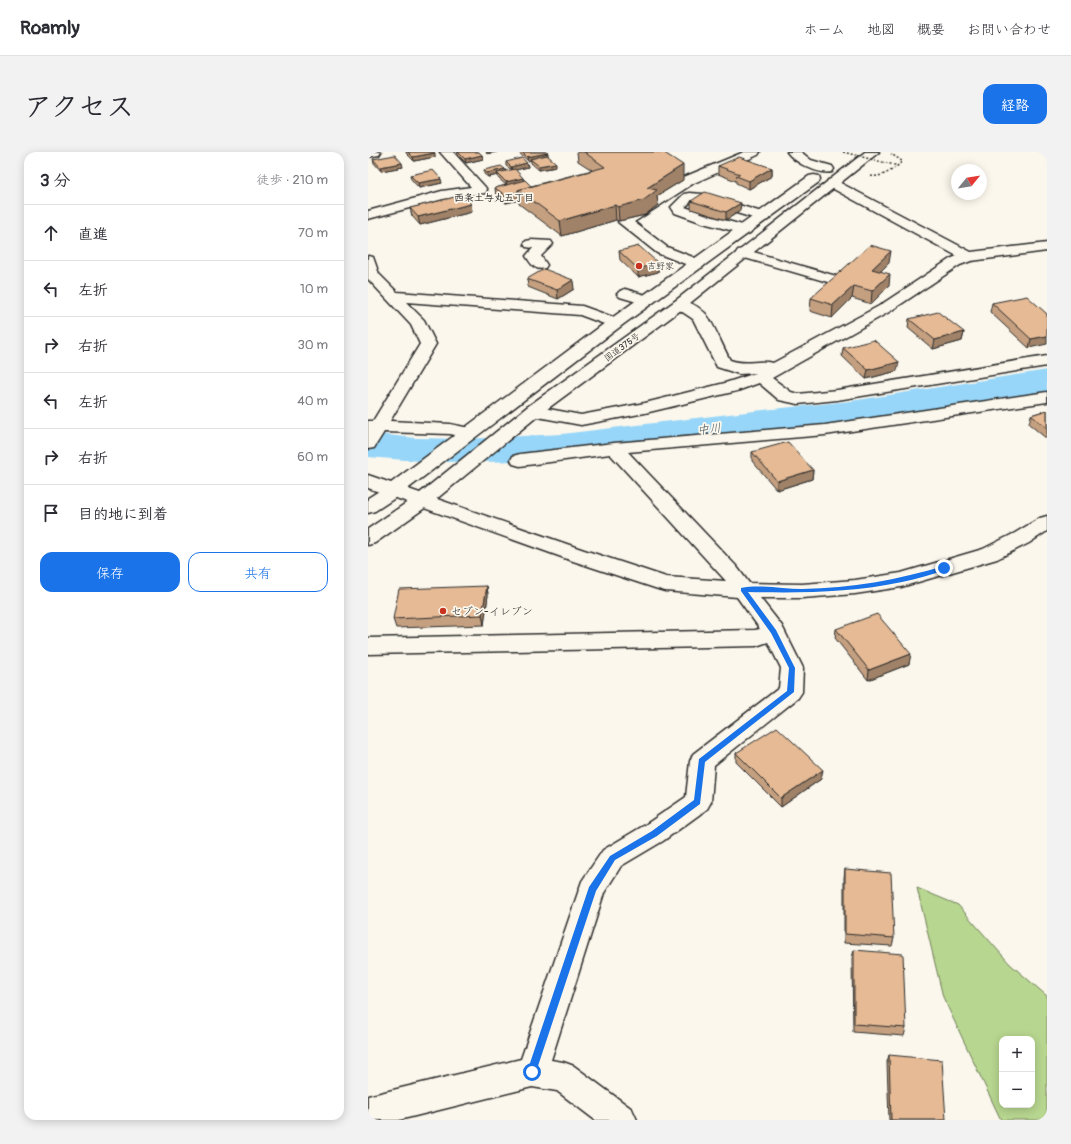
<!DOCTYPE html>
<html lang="ja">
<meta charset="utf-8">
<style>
:root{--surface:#fff;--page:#f2f2f3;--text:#2b2b33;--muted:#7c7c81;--line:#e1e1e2;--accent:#1a73e8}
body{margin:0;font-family:Pangolin,"Klee One",sans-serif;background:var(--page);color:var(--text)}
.controls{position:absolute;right:12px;bottom:12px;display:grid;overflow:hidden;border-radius:8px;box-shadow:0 2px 10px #0003}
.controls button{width:36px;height:36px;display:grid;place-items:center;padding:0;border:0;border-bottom:1px solid var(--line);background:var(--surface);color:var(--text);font:20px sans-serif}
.compass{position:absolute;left:583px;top:12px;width:36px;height:36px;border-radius:50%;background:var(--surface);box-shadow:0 2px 10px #0003;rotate:60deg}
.stop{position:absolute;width:12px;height:12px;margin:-9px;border:3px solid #1a73e8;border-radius:50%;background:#fff}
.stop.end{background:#1a73e8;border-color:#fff;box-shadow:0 1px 4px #0008}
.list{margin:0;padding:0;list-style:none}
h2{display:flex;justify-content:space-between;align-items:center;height:52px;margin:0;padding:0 16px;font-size:17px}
h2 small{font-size:13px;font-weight:400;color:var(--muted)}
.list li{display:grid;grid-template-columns:26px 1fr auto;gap:12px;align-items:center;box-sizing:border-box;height:56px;padding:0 16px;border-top:1px solid var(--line)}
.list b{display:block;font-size:15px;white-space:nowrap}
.list em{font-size:13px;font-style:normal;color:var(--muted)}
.actions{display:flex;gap:8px;padding:12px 16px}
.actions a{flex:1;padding:9px 0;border:1px solid var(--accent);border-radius:12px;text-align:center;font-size:14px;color:var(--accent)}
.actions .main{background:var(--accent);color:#fff}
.icon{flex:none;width:22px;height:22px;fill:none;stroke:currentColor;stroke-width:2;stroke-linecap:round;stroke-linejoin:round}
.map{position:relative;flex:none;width:679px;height:968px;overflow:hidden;border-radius:12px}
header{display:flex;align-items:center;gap:24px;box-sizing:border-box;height:56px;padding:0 20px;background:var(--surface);border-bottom:1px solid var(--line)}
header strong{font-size:19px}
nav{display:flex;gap:22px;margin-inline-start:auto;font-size:14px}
.intro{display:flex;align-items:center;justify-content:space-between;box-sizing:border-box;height:96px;padding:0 24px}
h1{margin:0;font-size:28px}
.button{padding:10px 18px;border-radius:12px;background:var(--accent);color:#fff;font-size:14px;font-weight:700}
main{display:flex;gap:24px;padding:0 24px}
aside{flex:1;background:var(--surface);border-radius:12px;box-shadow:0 2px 10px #0003}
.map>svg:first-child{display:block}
</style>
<header>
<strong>Roamly</strong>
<nav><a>ホーム</a><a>地図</a><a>概要</a><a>お問い合わせ</a></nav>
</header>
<div class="intro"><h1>アクセス</h1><a class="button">経路</a></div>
<main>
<aside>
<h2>3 分<small>徒歩 · 210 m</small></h2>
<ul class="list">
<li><svg class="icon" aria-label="ahead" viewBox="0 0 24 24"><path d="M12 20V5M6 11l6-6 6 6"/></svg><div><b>直進</b></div><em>70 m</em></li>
<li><svg class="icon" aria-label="left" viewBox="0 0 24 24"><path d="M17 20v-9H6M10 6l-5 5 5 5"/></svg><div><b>左折</b></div><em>10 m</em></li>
<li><svg class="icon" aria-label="right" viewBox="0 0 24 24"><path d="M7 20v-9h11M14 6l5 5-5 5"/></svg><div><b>右折</b></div><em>30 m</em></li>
<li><svg class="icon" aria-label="left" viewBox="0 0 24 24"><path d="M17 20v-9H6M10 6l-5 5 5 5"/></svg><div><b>左折</b></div><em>40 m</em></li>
<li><svg class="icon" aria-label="right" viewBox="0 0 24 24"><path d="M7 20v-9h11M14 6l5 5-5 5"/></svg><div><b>右折</b></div><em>60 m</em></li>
<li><svg class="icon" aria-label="arrive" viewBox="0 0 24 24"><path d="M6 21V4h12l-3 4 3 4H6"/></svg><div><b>目的地に到着</b></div></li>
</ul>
<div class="actions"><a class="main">保存</a><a>共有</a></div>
</aside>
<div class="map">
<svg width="679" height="968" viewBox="0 0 679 968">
<rect width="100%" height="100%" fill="#fbf7ec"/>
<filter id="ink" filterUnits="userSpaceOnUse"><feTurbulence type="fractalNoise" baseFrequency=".025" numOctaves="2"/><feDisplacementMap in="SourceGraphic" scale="8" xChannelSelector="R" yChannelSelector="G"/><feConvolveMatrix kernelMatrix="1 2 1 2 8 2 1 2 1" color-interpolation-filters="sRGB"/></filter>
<g filter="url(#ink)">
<path fill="#b7d68f" stroke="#71805d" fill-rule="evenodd" d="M549,736L590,753L642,812L679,844V968H633L575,845ZM634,887H664V953H634Z"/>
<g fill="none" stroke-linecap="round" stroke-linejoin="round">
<path fill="#97d6f9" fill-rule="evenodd" d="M679,218V240C613,251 548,263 482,272C450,276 418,277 387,281C290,294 193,311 96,310C64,310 32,308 0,305V281L48,286L97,287L194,282L395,258L483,249Z"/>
<g stroke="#2b2b2b" stroke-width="3">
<path id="minor" d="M0,0H13L11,3L0,5Z
M72,0H85L117,35L119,38L117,41L75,47L0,67V59L74,39L103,35Z
M376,0H392L390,3L326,31L266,70L299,95L335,109L337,112L335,115L330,116L325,115L289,101L250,70L252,67L316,25Z
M419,0H433L443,8L464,14L466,17L464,20C451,23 427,11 419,0Z
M465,27L603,100L679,91V99L603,109L592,113L521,160L404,226L423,240L430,242L469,238L679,204V214L469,248L430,252L411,248L391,231L369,239L277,261L213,273L159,263L156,259L159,255L165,254L213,263L277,251L357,231L388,221L371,222L349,215L325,167L307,155L304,152L307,149C316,146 330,154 337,161C344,168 356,197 362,208C379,214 389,207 405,211L511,154L582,107L589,104L460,34L459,31L460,28Z
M321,41L335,42L400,62L402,65L400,68L395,69L329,49H324L317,55L345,65L382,75L384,78L382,81L377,82L335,71L307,61L303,55L316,42Z
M163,88L183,89L185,92L173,104L179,113L177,116C167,119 163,112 158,104L165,96L158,95L156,92L158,89Z
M375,97L475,126L477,129L475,132L470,133L370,104L368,101L370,98Z
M0,104L5,105L11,122L29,140L214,154L253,168L255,171L253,174L247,176L212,163L38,150L56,168L68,192L22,269L82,272L106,277L109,281L106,285L100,286L82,282L16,280L6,296L0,297V269H5L52,192L43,173L0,127Z
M257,137L284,145L287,148L284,151L279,153L252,145L249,142L252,139Z
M679,240V250L457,283L260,300L369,415L381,431L434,432L487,428L533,421L615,397L647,381L672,366L679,364V379L661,391L629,407L533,435L487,442L434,446H392L414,474L435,516L434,540L430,546L346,613L343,650L339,657L295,689L253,714L236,741L183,908L195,910L206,914L264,957L269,968H227L189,939L164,935L31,968H0V944L153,907L214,729L235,698L277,673L318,645L322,609L325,602L411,536L413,516L400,490L388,494L0,502V486L387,478L392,477L369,445L297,439L290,437L202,408L0,336V323L216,398L298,425L358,429L242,302L152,314L145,312L143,308L145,304L152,302L246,291L457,273Z"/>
</g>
<g stroke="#2b2b2b" stroke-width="3">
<path id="highway" d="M497,0H511L317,155L171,263L61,353L7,391L0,393V377L47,345L159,255L307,149Z
M446,23L451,24L452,27L451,30L253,174L33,342L7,359L0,361V346L19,334L241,168L441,24Z"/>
</g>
<path stroke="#2b2b2b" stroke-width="1.5" stroke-dasharray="2 2" stroke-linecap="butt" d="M503,24C513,26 528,17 534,9L523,2"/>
<use href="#minor" fill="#fbf7ec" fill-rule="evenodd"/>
<use href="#highway" fill="#fbf7ec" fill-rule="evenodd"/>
<path stroke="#2b2b2b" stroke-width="1.5" stroke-dasharray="2 2" stroke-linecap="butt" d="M475,0L530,14"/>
</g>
<path fill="#c5a080" stroke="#2b2b2b" d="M38,0H66L67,5L46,9L38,1Z
M89,0H111L114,3L115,7L98,11L90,3Z
M151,0H179L180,4L188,15L171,18L163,11V8L160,9L151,1Z
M209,0H295L315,28L289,44L290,53L277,63L251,69L248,68L194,84L151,52V48L138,51L128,44L127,36L138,33L130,26V23L120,25L116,22V18L138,20L144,18L138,14V10L159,11L160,15L147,18L155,26L156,28L163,34L224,18L210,9Z
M5,7L35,15L13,19L6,11Z
M350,14L404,16V24L381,37L368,31V29L350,22Z
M42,23L74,31L51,36L43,27Z
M323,49L372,59L358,68L323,57Z
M103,52L104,60L52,73L44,64L42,56Z
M251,99L290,111V120L270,125L252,108Z
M521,111L513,119L521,134L503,152L484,146L464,166L442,159L443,146Z
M159,127L206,137L190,147L160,135Z
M624,151L679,162L661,196L622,160Z
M541,167L596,180L594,189L565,197L540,176Z
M475,196L529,219L498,227L474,204Z
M679,258V287L661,272L663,263Z
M384,300L445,318L444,327L409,338L384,309Z
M119,434L120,443L116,473L28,476L25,467Z
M468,477L541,512L500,528L467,486Z
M368,601L453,627L413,655L368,610Z
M477,717L526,786L524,794L476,791V726Z
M486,798L538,876L536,884L485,880L484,806Z
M521,903L578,968H521L519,910Z"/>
<path fill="#a08268" stroke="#2b2b2b" d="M118,0H129L119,2Z
M67,1V5L46,9L45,5Z
M180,1V5L162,7L163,8L160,9L159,5Z
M114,3L115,7L98,11L97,7Z
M34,11L35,15L13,19L12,15Z
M159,11L160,15L144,19L143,15Z
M188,11V15L171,18V14Z
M315,13V28L289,44L290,53L277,63L251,69L250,55Z
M404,16V24L381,37V29Z
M137,17L138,21H129L130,23L120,25L119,21Z
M155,26L156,30L139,34L138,30Z
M73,27L74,31L51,36L50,31Z
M150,40L151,48L138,51L137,43Z
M373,51L372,59L358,68V60Z
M103,52L104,60L52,73L50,65Z
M247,53L248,68L194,84L192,69Z
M523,99L521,111L503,129L504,117Z
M290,111V120L270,125V117Z
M522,122L521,134L503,152L504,139Z
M205,128L206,137L190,147L189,138Z
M486,134L484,146L464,166L465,153Z
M596,180L594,189L565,197L567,188Z
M679,184V192L661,196L663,187Z
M531,210L529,219L498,227L500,218Z
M445,318L444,327L409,338V329Z
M119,434L120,443L116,473L114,463Z
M543,502L541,512L500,528L501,518Z
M455,618L453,627L413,655V646Z"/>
<path fill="#e5ba95" stroke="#2b2b2b" d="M40,0H66L67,1L45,5Z
M90,0H111L114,3L97,7Z
M154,0H179L180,1L159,5Z
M216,0H295L315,13L279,36L289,38L276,48L250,55L247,53L192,69L150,38L237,15Z
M27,3L34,11L12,15L5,7Z
M179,3L188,11L171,14L162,7Z
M371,5L404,16L381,29L368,24L372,22L350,14Z
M154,6L159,11L143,15L138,10Z
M133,14L137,17L119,21L116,18Z
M147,17L155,26L138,30L129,21Z
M65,18L73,27L50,31L42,23Z
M157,28L163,34L150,38V40L137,43L127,36Z
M337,40L373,51L358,60L323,49Z
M95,43L103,52L50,65L42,56Z
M502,93L523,99L504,117L522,122L504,139L486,134L465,153L443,146Z
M271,94L290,111L270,117L251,99Z
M176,117L205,128L189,138L159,127Z
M659,144L679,162V184L663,187L624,151Z
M570,160L596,180L567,188L541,167Z
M506,188L531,210L500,218L475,196Z
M679,258V276L663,263Z
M420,290L445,318L409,329L384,300Z
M119,434L114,463L25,467L31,437Z
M509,462L543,502L501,518L468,477Z
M409,575L455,618L413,646L368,601Z
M477,717L523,721L526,786L477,782Z
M486,798L535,802L538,876L486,872Z
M521,903L574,908L578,968H523Z"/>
</g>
<path fill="#1a73e8" d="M576,414L578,415V418C564,422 549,427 534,430C483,441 431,441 380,440L408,478L427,516L426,540L337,610L332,652L289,684L247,708L228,739L168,920L167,924L164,925L161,924L159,920L221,735L242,704L284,679L326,648L331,607L419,539L421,516L403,481L373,439V436C391,432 415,437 434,437C484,436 529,428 576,414Z"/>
<g fill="#c8321e" stroke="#fbf7ec" stroke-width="1.5">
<circle cx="271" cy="114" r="4"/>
<circle cx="75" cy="459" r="4"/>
</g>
<g text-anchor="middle" stroke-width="3.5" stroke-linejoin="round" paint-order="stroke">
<g font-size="9" fill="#2b2b2b" stroke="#fbf7ec" text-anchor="start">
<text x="279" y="117">吉野家</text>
</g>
<g font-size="9" fill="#2b2b2b" stroke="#fbf7ec">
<text transform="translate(254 195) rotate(-36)" y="3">国道375号</text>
</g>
<g font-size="10" font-weight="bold" fill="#2b2b2b" stroke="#fbf7ec">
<text x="126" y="49">西条土与丸五丁目</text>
</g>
<g font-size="11" fill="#2b2b2b" stroke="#fbf7ec" text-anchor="start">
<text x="83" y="463">セブン-イレブン</text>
</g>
<g font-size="12" font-style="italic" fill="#46565e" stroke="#fbf7ec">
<text transform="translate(341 277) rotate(-7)" y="4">中川</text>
</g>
</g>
</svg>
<div class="controls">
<button>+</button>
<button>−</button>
</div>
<svg class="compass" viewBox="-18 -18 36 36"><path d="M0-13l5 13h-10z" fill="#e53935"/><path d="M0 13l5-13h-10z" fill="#7c7c81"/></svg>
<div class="stop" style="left:164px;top:920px"></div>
<div class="stop end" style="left:576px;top:416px"></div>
</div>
</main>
